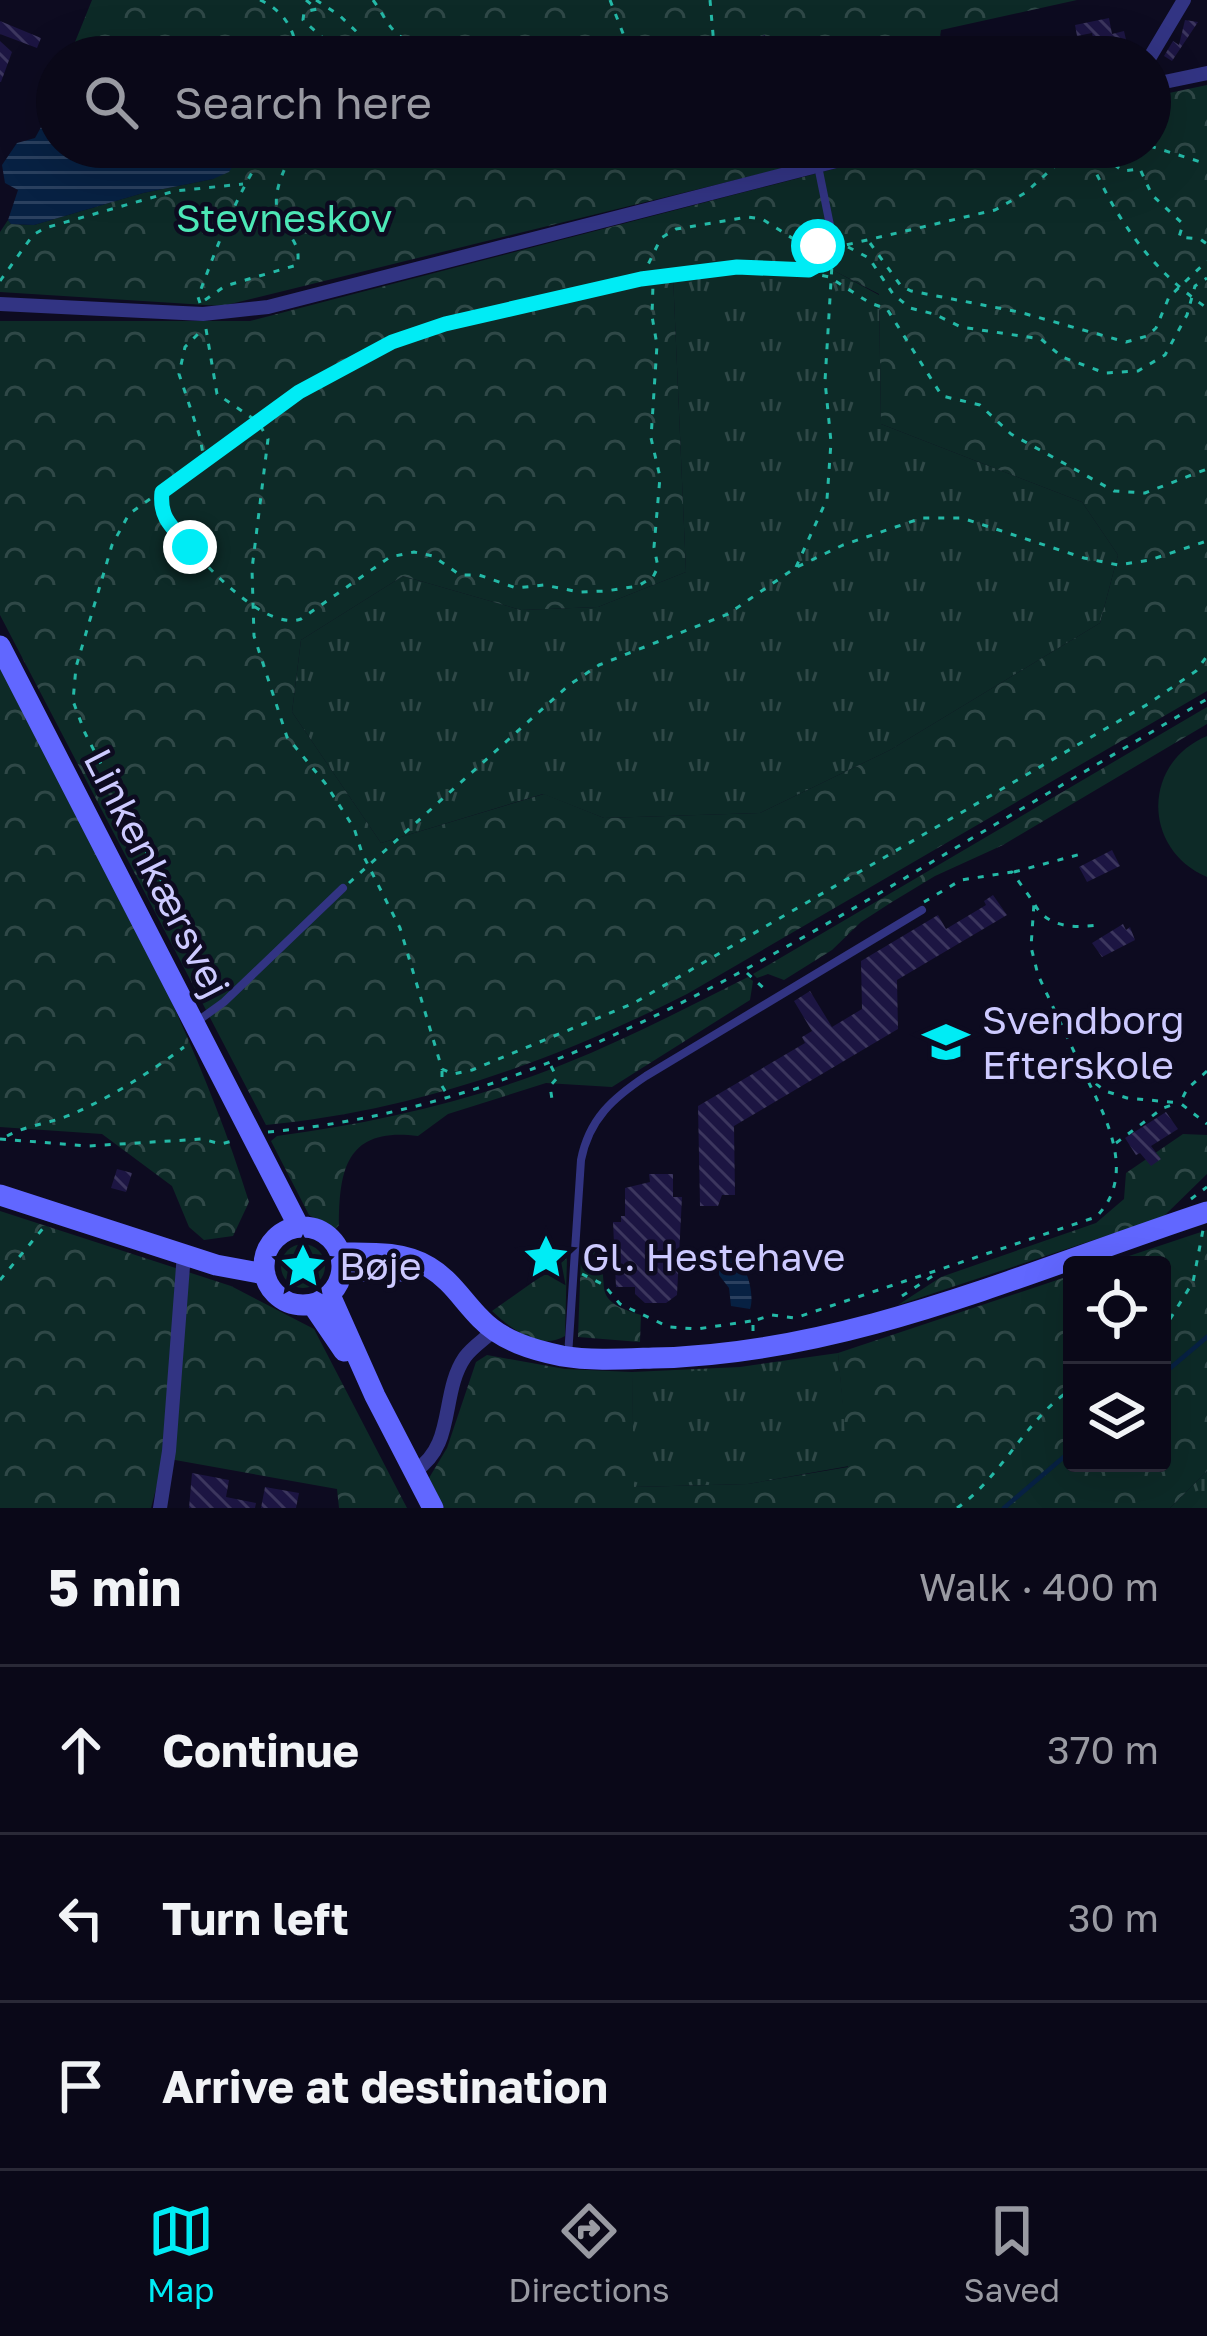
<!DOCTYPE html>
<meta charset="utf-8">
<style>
:root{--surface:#0a0818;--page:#181625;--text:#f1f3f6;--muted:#999aa2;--line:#2a2937;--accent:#00ecf5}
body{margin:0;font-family:"Golos Text",sans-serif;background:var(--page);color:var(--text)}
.controls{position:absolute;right:36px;bottom:36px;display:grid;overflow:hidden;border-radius:12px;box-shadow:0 12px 48px #0002}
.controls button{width:108px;height:108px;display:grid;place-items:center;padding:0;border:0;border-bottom:3px solid var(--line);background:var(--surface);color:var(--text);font:60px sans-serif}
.stop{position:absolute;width:36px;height:36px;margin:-27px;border:9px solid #00ecf5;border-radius:50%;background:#fff}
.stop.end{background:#00ecf5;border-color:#fff;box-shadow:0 3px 12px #0008}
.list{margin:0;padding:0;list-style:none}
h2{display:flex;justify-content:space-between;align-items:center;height:156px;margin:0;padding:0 48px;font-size:51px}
h2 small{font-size:39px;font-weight:400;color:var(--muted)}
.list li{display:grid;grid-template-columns:78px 1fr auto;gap:36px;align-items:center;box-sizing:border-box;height:168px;padding:0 48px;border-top:3px solid var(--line)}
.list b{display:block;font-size:45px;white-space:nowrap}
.list em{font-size:39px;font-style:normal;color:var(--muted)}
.icon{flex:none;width:66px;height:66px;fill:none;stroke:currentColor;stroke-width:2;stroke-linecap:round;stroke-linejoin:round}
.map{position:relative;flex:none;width:1207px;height:1508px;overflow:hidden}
.search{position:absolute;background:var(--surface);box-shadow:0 12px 48px #0002;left:36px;right:36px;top:36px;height:132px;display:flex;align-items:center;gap:30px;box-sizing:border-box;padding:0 42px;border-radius:66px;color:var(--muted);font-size:45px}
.sheet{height:660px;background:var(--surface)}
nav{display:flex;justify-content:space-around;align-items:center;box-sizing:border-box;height:168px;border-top:3px solid var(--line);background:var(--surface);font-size:33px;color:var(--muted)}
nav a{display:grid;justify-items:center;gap:6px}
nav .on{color:var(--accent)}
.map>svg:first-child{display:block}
</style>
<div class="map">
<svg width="1207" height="1508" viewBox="0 0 1207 1508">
<defs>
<pattern id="grass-tufts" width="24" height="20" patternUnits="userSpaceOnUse" patternTransform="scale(3)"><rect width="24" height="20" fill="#0d2a27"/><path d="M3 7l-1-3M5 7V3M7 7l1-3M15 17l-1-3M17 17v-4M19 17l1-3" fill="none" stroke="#2f4847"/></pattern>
<pattern id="forest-crowns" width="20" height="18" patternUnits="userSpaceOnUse" patternTransform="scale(3)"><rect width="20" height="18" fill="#0d2a27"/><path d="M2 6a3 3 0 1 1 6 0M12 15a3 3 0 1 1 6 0" fill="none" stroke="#2f4847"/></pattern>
<pattern id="water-rules" width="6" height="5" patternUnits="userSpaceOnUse" patternTransform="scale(3)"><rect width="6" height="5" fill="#072143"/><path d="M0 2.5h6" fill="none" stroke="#2a405f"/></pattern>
<pattern id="building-back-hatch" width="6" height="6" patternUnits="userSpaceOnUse" patternTransform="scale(3)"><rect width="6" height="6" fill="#1c1542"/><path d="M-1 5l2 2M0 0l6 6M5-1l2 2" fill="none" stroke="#3c365e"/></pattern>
</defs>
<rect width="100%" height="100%" fill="#0d0b20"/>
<path fill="url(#grass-tufts)" d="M820,263L879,295L881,424L1082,502L1118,555L1100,623L890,750L760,813L604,818L543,794L381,843L292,712L301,640L403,576L521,610L598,607L686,572L673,275L690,268Z
M281 1266a22 22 0 1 1 44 0a22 22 0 1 1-44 0Z
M838,1353L849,1466L748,1484L633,1487L632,1372L740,1367Z
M1207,1471V1508H1170Z"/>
<path fill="url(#forest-crowns)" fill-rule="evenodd" d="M92,0H1077L941,30L937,57H69Z
M1207,85V691L687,994C554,1061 415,1111 266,1125L0,615V321H250L918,147H1150V97ZM819,263L879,294L881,424L1082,502L1118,555L1100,623L890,750L760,813L604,818L544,794L381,843L292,712L301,640L403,576L521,610L598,607L686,572L673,275L690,268Z
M245,147H870L222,306L0,292V232L8,220L11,224L34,225L143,193L213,179L235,164Z
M0,663C91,840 190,1012 249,1202L233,1236L204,1240L189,1227L172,1186L102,1134L0,1127Z
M1207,707V724L1003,845L935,876L892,902L861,922L832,950L784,980L768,974L757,978L753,974Z
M748,977L753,981L750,1000L612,1087L546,1083L448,1114L418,1136C348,1127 339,1167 339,1225L334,1230L309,1215L271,1141L277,1136C374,1123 473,1101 564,1064C627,1039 688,1007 748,977Z
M1183,1134L1207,1135V1174L1163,1217L898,1305L941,1277L1096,1223L1124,1199L1126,1173Z
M0,1211L231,1286L314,1329L407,1508H339L337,1489L164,1458L151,1508H0Z
M1207,1230V1471L1170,1508H444L429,1478L447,1448L476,1362L487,1355L565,1369L632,1372L634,1487L748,1484L848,1467L838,1353L1072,1275V1463H1162V1265H1102Z
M594,1251C616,1285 584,1298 641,1315L640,1342L578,1337L581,1254Z
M567,1258L565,1336C540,1351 511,1329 492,1311Z"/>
<path fill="#0d2a27" d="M1207,736V877C1142,849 1142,763 1207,736Z"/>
<path fill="url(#water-rules)" d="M57,105V147H245L229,172L213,179L143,193L34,225L11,224L8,220L18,190L5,183L2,165L17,143L35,138L50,111Z
M735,1256C747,1266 755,1295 750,1309L731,1306L729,1288L719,1275V1263Z"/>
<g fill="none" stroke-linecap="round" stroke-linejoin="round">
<path stroke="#072143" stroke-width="4.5" d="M1162,1375L1207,1337
M1004,1508L1072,1450"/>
</g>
<path fill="url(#building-back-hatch)" d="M1109,18L1112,34L1124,31L1127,44L1112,47L1114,55L1097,57L1092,33L1077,36L1075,25Z
M1185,20L1198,22L1172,61L1164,56L1173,41L1179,45Z
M0,21L41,38L37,48L0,34Z
M765,35L770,54L702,57V54Z
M0,41L12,52L1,82H0Z
M1112,850L1120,866L1087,882L1079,867Z
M993,895L1007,915L897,980L898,1029L734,1126L735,1195H722L718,1206H700L698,1106L805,1043L802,1037L812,1031L794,1001L810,991L832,1027L862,1009L861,961L938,915L946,929L986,905L984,901Z
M1123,924L1126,930L1130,927L1135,940L1102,957L1092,943Z
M1166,1112L1178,1129L1151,1146L1161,1159L1151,1166L1140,1153L1136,1155L1125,1138Z
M117,1169L132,1173L126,1192L111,1188Z
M649,1174H673V1197H682L677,1295L666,1303H645L635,1294V1287H616L613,1222H621V1216H625V1188L650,1182Z
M192,1473L229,1480L226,1497L256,1503L255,1508H189Z
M265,1487L299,1493L296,1508H261Z"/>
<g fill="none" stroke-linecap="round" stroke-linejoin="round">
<path stroke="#24b9a7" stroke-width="3" stroke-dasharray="6 9" stroke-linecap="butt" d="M260,0C284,11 296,30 297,57
M306,0L317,9L304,12L303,20L344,57
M316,0L339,15L383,57
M373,0C385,16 388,30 407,41C420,49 432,44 445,57
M610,0L624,36L665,57
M710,0L715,57
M1150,146L1207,164
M728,147L732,175
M1085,147C1111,212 1148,268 1207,308
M1090,147L1123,171L1140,169L1152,195L1183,224L1179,237L1200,239L1207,244
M870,243L901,286L911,291L1019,312L1126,342L1147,336L1156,328L1169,297L1207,261
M848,247L869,258L893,294L910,308L934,314L961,327L1041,339L1062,357L1105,373L1138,371L1165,355L1187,315L1195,286L1207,278
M809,270L830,255
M642,277L661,238L676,229L748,217L762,219L792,238L833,248L995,210L1025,193L1076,147
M0,281L33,235L45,228L175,191L243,184
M205,300L225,286L297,265C306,229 255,229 287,164L331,147
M200,303L198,297C218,244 236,194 268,147
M206,329L217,394L258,422L268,439L252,569L254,636L287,737L325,783L354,828L362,853L400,928L442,1069L453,1074L472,1070L634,1003L1148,704L1196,671L1207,656
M199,465L203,454L200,437L179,374L185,347L204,328
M162,496L160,510L164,519C191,548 260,633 301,619L390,557L414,552L433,556L460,575H479L516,588L544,585L579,592L606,591L638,586L653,577L658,567L654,547L660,477L651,438L657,345L652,316L653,284L663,277
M796,567L827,499L831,442L825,381L833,248
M1014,872L1081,854
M349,883L569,685L599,665L728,614L795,568L843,545L922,518H962L1084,558L1118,565L1150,560L1207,541
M924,902L961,880L1012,872L1034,903L1031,947L1038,975L1085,1075L1105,1091L1127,1098L1180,1103
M1035,905C1048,928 1075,928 1099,925
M747,973L767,991
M218,990L85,733L73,701L76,667L112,545L129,514L299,392L391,342L445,324L641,279L710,269L788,268L829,277L870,303L887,309L942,396L980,405L1011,434L1114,491L1145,493L1207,469
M551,1066L557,1078L550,1086L553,1106
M442,1071V1086L448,1096
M1207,1071L1187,1089L1180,1103L1207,1124
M268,1132C501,1111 702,998 900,881C1002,820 1105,760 1207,699
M7,1136C27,1125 48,1124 70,1115C110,1098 149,1073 184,1047
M0,1139L88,1146L202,1139L221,1144L236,1140
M1116,1143L1163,1108L1178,1103
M1191,1199L1207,1187
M582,1274L604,1285L620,1304L669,1327L697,1329L751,1321
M0,1280L45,1226
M902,1296L934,1275
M753,1331V1321L772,1315L795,1318L1096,1217C1137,1176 1107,1119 1085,1075
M1162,1332L1193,1282L1203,1230
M957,1508C1002,1477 1027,1417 1072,1389"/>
<path stroke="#323483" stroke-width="8" d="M818,166L832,235
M199,1020L224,1002L343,888
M568,1356L581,1160C589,1119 613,1098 646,1076L922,910"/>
<path stroke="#323483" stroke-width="14" d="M1150,57L1184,0
M1150,85L1207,73
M0,304L203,314L268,307L891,147
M415,1471C456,1445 440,1393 465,1357C472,1347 485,1339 494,1330
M160,1508L169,1451L184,1253"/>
<path stroke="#6167ff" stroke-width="21" d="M0,646L299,1227
M0,1195L216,1265L265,1274
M264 1266a39 39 0 1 1 78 0a39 39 0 1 1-78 0Z
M340,1253C370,1253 403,1251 429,1267C451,1280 463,1301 481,1319C502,1341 533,1350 562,1356C591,1361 624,1359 653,1358C847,1354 1025,1272 1207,1212
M342,1271H407
M330,1295L375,1396L433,1508
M312,1304L344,1351"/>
</g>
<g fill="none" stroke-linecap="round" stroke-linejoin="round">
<path stroke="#00ecf5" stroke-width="15" d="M190,547C173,528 159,519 162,492L299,392L392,342L445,324L641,279L737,267L809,270L829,259L833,248L818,246"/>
</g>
<defs>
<g id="school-bare" transform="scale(3.6)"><path d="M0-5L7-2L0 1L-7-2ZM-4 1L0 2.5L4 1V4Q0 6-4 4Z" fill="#00ecf5" stroke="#0d0b20" stroke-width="2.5" paint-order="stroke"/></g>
<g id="sight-bare" transform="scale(3.6)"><path d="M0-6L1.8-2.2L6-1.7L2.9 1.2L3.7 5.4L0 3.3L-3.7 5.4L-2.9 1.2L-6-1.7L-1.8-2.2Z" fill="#00ecf5" stroke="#0d0b20" stroke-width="2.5" paint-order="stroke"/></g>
</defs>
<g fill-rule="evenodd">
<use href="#school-bare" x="946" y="1042"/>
<use href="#sight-bare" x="546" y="1257"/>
<use href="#sight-bare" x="303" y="1266"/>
</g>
<g text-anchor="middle" stroke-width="9" stroke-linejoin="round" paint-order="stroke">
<g font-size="39" fill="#4de8b7" stroke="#0d0b20">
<text x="284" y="232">Stevneskov</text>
</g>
<g font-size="39" fill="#cdcaff" stroke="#0d0b20">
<text transform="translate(157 873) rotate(63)" y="14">Linkenkærsvej</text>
</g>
<g font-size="39" fill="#cdcaff" stroke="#0d0b20" text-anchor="start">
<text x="982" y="1034">Svendborg<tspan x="982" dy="45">Efterskole</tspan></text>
<text x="582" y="1271">Gl. Hestehave</text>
<text x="339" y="1280">Bøje</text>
</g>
</g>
</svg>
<div class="controls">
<button><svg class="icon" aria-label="locate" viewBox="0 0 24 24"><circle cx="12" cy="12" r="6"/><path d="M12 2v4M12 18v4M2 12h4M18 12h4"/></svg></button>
<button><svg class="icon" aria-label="layers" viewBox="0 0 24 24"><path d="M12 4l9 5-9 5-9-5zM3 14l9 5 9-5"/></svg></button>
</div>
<div class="stop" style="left:818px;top:246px"></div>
<div class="stop end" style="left:190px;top:547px"></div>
<div class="search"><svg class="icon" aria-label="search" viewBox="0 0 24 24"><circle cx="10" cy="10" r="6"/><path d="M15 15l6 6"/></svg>Search here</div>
</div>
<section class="sheet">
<h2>5 min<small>Walk · 400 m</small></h2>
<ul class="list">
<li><svg class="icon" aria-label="ahead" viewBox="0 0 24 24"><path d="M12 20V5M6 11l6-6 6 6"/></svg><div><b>Continue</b></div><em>370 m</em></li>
<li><svg class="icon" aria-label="left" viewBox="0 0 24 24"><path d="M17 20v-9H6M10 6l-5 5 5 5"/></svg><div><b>Turn left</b></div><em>30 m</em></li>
<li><svg class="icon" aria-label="arrive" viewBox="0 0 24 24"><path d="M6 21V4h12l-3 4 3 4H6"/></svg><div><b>Arrive at destination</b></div></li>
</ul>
</section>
<nav>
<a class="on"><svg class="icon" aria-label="map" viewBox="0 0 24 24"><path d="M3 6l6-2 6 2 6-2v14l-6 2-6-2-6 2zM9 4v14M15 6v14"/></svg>Map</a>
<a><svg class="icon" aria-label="directions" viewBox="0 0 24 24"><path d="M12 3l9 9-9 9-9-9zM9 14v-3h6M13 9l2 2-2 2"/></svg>Directions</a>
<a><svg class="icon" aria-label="saved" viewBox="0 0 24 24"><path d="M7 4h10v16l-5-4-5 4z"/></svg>Saved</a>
</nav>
